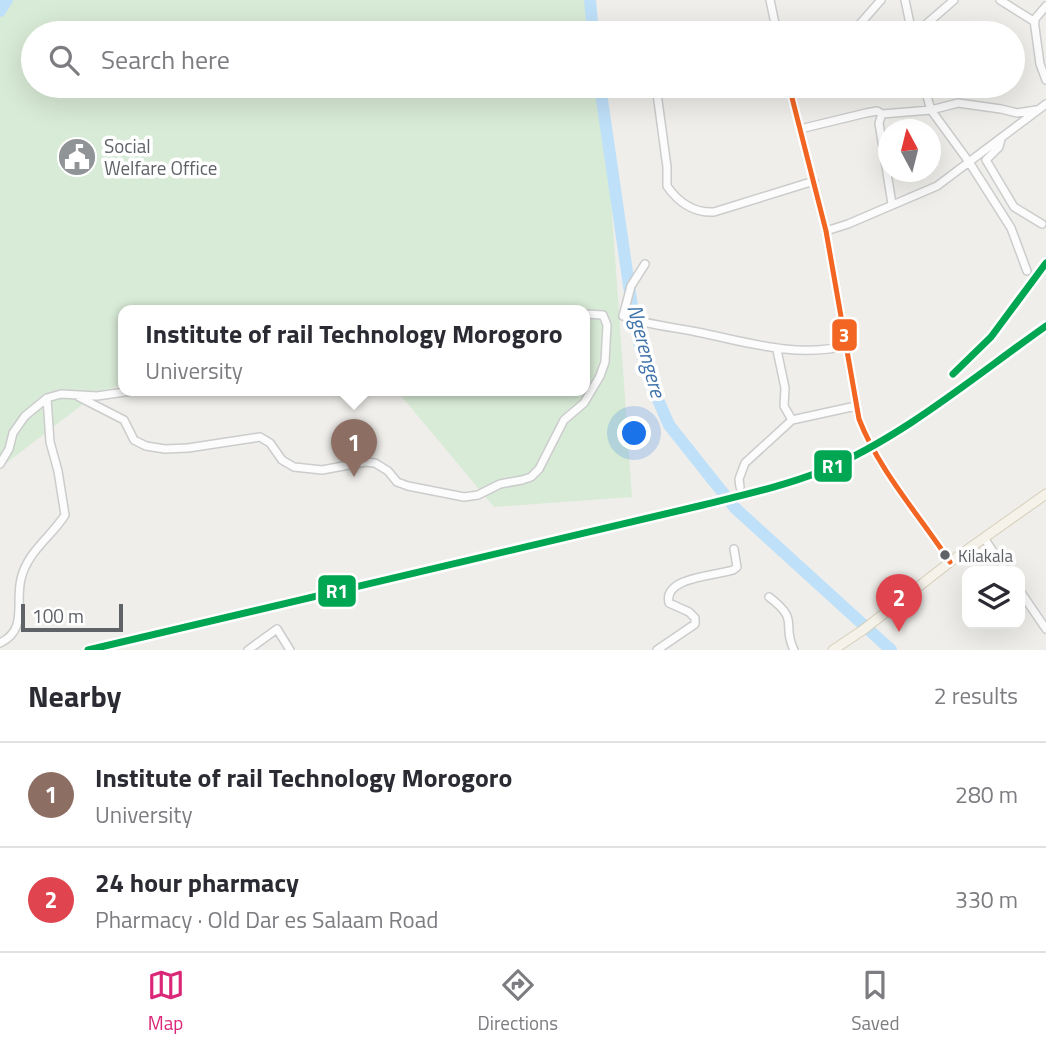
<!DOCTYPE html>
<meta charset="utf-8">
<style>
:root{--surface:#fff;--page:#f7f7f7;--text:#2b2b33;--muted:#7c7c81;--line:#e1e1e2;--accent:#db2777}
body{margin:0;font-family:"Titillium Web",sans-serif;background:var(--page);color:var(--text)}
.controls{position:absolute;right:21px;bottom:21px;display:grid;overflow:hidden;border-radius:14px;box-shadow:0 7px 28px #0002}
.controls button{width:63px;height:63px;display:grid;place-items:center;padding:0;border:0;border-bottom:2px solid var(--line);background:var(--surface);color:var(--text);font:35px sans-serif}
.compass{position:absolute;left:878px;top:119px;width:63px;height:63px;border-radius:50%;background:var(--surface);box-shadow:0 7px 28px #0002;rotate:353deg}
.scale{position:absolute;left:21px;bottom:18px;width:102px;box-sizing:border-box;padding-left:7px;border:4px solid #5f6368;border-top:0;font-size:19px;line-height:24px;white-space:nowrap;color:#5f6368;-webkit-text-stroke:5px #fff;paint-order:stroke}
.you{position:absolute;left:635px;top:434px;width:24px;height:24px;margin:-18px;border:5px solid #fff;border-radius:50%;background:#1a73e8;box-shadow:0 0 0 10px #1a73e833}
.badge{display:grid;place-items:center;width:46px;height:46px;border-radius:50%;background:var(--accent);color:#fff;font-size:23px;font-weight:700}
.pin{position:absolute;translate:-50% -58px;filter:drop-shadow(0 2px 4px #0008)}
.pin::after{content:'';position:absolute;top:37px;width:24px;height:21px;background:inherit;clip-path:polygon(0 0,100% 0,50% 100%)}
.popup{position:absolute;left:118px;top:305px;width:472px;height:91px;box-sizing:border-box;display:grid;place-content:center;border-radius:14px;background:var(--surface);filter:drop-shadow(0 2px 5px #0005);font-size:23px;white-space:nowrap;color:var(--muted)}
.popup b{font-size:26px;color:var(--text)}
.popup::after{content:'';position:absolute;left:50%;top:100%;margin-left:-14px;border:14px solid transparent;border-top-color:var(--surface)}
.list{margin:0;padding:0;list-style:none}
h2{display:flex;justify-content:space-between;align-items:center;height:91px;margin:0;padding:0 28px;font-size:30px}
h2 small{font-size:23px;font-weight:400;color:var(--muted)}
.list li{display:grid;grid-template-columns:46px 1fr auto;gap:21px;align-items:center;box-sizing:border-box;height:105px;padding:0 28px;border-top:2px solid var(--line)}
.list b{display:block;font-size:26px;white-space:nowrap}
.list p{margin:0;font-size:23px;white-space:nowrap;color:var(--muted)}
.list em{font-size:23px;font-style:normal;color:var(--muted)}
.icon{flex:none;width:38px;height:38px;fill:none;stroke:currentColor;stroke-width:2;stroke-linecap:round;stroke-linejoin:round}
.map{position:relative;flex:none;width:1046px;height:650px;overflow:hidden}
.search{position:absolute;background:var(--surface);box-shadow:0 7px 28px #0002;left:21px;right:21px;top:21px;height:77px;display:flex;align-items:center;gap:18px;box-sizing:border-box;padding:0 24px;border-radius:38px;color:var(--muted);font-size:26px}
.sheet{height:301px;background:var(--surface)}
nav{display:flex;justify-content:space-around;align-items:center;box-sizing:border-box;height:98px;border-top:2px solid var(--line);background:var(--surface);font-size:19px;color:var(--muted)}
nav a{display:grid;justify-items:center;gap:4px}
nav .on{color:var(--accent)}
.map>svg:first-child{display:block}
</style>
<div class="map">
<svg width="1046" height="650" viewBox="0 0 1046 650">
<rect width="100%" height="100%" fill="#efeeea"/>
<path fill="#d8ebd6" d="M2,0H595L598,33H33V86H603L632,497L494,507L397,391H585V311H123V385L100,391L0,468V5Z"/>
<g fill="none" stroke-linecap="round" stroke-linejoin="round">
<path stroke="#bfe0f9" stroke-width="12" d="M590,0L593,33
M0,11L7,0
M600,86L635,327L649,379L669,425L735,508L891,650"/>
<g stroke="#cbcccc" stroke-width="10">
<path id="minor" d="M770,0L777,33
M905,0L912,33
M1000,0L1035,22
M1046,6L1034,20L1040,64L1046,80
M852,33L881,0
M916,33L954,0
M656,86L667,167V186C678,202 694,213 714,212L814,181
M789,86L826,231L859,419C879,471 920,516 950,562
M924,86L931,110L969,162L1011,228L1027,271
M882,114L879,123L892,204
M800,129L866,113L877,111L882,114L931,110L958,103L1001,109L1017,113L1036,110
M1001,139L999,147L986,160L1014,207L1042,224
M826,231L848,224L937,186L1046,104
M645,264L631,286L623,316C647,325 673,327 697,332C747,342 794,358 846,346
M777,350L785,388L784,406L792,420
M79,397L124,420L134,440L146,446L165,449L188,448L260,437L270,443L282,460L294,467L322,470L365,462L375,463L388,471L397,482L408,486L464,497L478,495L500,484L522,480L531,477L539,469L564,420L584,403L600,376L605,362L607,325L603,315L585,314
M0,464L9,449L13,433L25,416L47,398L61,394L97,396L132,391
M740,487L739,479L745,463L792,420L856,406
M984,538L1006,571
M1020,591L1046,629
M769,597C801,621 781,624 794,650
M0,643C28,630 15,603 21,579C27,552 51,537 65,515L58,471L50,442L47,398
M248,650L277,629L290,650
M657,650L695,624V618L689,612L669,603C663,577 715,576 733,570L737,567L734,549"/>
</g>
<g stroke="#d7ceb8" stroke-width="11">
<path id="major" d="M833,650L863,630L950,562L1046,494"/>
</g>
<use href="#minor" stroke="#fdfcfc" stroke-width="7"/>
<use href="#major" stroke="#f4f2e9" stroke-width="9"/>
<g stroke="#fff" stroke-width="10">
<path id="bus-1" d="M789,86L826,231L859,419C879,471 920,516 950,562"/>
</g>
<use href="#bus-1" stroke="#f26522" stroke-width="5"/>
<g stroke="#fff" stroke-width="12">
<path id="rail-1" d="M953,374L991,337L1046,263
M88,650L703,505C743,495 784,486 822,471C902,438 975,376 1046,326"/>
</g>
<use href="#rail-1" stroke="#00a651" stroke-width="7"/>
</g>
<defs>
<g id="civic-disc" transform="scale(2.0125)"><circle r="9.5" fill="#919496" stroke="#fff"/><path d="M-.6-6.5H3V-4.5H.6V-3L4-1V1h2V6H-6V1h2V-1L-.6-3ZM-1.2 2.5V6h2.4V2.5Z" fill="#fff"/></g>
</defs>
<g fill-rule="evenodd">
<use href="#civic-disc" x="77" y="157"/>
</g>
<circle fill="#5f6368" stroke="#fff" stroke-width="2.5" cx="945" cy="555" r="6"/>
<g text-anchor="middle" stroke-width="7" stroke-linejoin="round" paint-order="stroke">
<g font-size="17" fill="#5f6368" stroke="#fff" text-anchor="start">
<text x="958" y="562">Kilakala</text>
</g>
<g font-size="19" fill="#5f6368" stroke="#fff" text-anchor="start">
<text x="104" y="153">Social<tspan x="104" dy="22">Welfare Office</tspan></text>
</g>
<g font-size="21" font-style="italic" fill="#4174aa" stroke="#fff">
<text transform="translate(646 351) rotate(75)" y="7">Ngerengere</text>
</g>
</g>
<g stroke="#fff" stroke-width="2.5">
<rect x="831" y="318" width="27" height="34" rx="7" fill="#f26522"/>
<rect x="813" y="449" width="40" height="34" rx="7" fill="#00a651"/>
<rect x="317" y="574" width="40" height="34" rx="7" fill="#00a651"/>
</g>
<g font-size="19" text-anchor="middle" font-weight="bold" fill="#fff">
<text x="844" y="342">3</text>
<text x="833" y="473">R1</text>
<text x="337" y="598">R1</text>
</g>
</svg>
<div class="controls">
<button><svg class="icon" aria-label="layers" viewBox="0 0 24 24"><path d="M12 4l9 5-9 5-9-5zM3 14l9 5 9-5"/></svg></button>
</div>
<svg class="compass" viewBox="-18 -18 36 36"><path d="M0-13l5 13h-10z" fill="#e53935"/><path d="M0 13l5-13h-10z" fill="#7c7c81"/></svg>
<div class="scale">100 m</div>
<div class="you"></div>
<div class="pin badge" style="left:354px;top:477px;background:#8d6e63">1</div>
<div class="popup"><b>Institute of rail Technology Morogoro</b>University</div>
<div class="pin badge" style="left:899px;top:632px;background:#e0444e">2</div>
<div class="search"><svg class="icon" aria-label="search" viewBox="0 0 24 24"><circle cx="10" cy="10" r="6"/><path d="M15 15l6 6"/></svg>Search here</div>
</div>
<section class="sheet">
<h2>Nearby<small>2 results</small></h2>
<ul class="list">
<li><span class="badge" style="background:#8d6e63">1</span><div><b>Institute of rail Technology Morogoro</b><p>University</p></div><em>280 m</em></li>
<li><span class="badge" style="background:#e0444e">2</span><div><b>24 hour pharmacy</b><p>Pharmacy · Old Dar es Salaam Road</p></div><em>330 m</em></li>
</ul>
</section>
<nav>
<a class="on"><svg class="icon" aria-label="map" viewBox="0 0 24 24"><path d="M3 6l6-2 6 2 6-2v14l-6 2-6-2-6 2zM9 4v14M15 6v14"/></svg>Map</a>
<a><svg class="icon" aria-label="directions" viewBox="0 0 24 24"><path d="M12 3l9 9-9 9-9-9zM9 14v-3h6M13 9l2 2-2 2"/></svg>Directions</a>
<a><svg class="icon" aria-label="saved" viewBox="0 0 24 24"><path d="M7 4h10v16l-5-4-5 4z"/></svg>Saved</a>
</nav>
